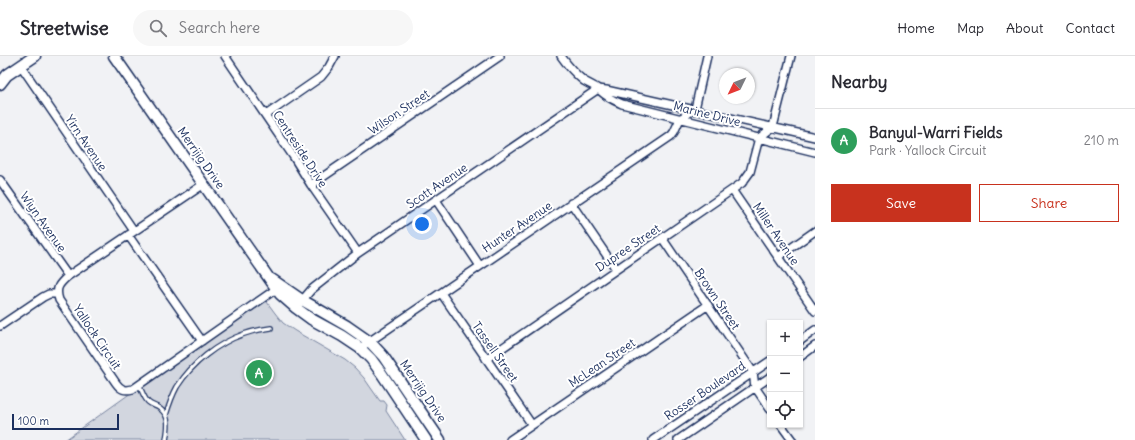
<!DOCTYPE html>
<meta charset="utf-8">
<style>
:root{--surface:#fff;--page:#f7f7f7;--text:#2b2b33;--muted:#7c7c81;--line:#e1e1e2;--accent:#c8321e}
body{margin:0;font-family:Delius,sans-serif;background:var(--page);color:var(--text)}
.controls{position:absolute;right:12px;bottom:12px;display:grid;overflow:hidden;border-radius:0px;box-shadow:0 1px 3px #0004}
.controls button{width:36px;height:36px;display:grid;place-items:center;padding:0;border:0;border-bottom:1px solid var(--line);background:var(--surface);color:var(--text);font:20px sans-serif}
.compass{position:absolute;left:719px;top:12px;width:36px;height:36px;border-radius:50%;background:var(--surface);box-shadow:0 1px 3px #0004;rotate:227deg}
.scale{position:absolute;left:12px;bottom:10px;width:107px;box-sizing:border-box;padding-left:4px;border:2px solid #1b2f5e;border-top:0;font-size:11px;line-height:14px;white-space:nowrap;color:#1b2f5e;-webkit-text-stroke:3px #fff;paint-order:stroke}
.you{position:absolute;left:422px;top:168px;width:14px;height:14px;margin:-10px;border:3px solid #fff;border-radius:50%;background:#1a73e8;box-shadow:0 0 0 6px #1a73e833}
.badge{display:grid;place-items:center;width:26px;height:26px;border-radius:50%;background:var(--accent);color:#fff;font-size:13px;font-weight:700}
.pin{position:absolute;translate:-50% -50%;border:2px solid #fff;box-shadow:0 1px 4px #0006}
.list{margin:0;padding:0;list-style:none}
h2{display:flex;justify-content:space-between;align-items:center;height:52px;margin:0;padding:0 16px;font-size:17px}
h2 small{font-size:13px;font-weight:400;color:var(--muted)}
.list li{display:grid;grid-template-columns:26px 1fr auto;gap:12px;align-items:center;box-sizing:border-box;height:64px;padding:0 16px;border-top:1px solid var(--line)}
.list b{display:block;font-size:15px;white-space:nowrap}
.list p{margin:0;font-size:13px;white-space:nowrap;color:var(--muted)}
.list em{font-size:13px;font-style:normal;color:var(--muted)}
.actions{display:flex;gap:8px;padding:12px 16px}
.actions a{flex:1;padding:9px 0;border:1px solid var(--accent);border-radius:0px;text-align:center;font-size:14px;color:var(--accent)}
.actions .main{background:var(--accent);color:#fff}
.icon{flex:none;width:22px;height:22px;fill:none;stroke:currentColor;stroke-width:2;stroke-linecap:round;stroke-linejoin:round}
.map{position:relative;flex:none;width:815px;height:384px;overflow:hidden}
header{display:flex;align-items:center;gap:24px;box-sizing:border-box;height:56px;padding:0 20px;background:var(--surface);border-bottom:1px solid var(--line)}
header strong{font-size:19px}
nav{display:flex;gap:22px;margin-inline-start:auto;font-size:14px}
.search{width:280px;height:36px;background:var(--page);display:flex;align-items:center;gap:10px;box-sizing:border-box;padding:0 14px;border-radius:22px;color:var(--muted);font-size:15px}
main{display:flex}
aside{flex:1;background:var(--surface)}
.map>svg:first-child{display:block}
</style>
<header>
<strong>Streetwise</strong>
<div class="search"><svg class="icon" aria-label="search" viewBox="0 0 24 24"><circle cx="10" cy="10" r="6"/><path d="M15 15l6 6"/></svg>Search here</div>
<nav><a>Home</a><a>Map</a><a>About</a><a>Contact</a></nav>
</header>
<main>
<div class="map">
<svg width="815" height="384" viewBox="0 0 815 384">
<rect width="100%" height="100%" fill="#f1f2f5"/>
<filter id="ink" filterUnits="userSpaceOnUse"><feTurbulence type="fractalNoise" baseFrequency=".025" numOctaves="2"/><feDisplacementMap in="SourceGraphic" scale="8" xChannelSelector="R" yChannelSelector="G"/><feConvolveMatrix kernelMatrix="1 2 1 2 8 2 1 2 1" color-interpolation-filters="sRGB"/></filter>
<g filter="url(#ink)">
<path fill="#d2d6df" stroke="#76829e" d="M264,242L275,257L283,267L295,275L345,304L355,312L364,322L380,345H384L387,349L386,355L405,384H65Z"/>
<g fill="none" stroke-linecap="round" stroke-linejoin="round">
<g stroke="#1b2f5e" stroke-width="6">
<path id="lane" d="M139,329C142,335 144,342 148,346C151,349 156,350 159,352C171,360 168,372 166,384
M166,359C169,349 172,340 177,331C192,307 218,287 244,278C253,275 262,273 271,272"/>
</g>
<g stroke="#1b2f5e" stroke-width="10">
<path id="street" d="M225,0L293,100L311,129L358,197
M561,0C568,10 575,18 584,25C589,28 594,30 598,33C607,41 611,43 622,48L815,96
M21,10L134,175
M598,33L606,34L815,81
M266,59L321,21L329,11L335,0
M0,124L68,220
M204,128L68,220C59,228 55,232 59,244L116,327C121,334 125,335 133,333L276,233
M311,129L500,0
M732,134L815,255
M436,144L480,210
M571,147L616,213
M128,179L202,285
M662,182L753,316L755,331L770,353
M778,201L815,175
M441,237L532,369
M300,247L311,234L358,197L598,33
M0,270L43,241L49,238H57
M800,285L815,274
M360,292L671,80L674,76L680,63L695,53L707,0
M800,301L815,290
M486,303L742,127L750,116L759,82L773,71L791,0
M781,369L792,384
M510,384L708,249
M653,384L770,305
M678,384L770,321"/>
</g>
<g stroke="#1b2f5e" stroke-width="13">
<path id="secondary" d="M114,0L280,238L296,252L311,263L342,280L360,292L371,303L382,318L426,384
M0,28L7,19L35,0
M273,224L302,244L347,270L370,286L383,300L440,384"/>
</g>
<use href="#lane" stroke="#fff" stroke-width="3.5"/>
<use href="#street" stroke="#fff" stroke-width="7"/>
<use href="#secondary" stroke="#fff" stroke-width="10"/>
</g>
</g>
<g text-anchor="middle" stroke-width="4" stroke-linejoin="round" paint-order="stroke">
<g font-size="12" fill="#1b2f5e" stroke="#fff">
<text transform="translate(399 56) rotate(-34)" y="4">Wilson Street</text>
<text transform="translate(707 58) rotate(14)" y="4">Marine Drive</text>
<text transform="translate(86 87) rotate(56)" y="4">Yirn Avenue</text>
<text transform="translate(300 93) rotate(57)" y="4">Centreside Drive</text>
<text transform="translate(201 102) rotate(55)" y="4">Merrijig Drive</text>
<text transform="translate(437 130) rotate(-34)" y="4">Scott Avenue</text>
<text transform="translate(43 166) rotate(55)" y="4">Wiyn Avenue</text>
<text transform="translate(517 171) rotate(-34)" y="4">Hunter Avenue</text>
<text transform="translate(776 178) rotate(56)" y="4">Miller Avenue</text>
<text transform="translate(628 192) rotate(-34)" y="4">Dupree Street</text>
<text transform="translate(717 243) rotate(56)" y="4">Brown Street</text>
<text transform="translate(97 281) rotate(56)" y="4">Yallock Circuit</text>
<text transform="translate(495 296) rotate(55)" y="4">Tassell Street</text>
<text transform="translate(602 307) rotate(-34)" y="4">McLean Street</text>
<text transform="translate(423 335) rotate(56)" y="4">Merrijig Drive</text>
<text transform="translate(705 335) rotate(-34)" y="4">Rosser Boulevard</text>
</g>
</g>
</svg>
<div class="controls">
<button>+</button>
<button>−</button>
<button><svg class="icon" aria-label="locate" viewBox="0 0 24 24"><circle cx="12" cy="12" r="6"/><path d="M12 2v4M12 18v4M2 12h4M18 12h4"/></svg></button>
</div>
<svg class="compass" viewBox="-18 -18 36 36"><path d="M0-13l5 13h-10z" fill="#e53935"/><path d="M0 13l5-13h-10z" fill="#7c7c81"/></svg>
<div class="scale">100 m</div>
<div class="you"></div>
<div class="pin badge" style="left:259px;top:317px;background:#2e9e5b">A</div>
</div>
<aside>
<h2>Nearby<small></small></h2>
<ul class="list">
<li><span class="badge" style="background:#2e9e5b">A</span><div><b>Banyul-Warri Fields</b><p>Park · Yallock Circuit</p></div><em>210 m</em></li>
</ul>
<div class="actions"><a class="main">Save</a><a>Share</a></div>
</aside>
</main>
